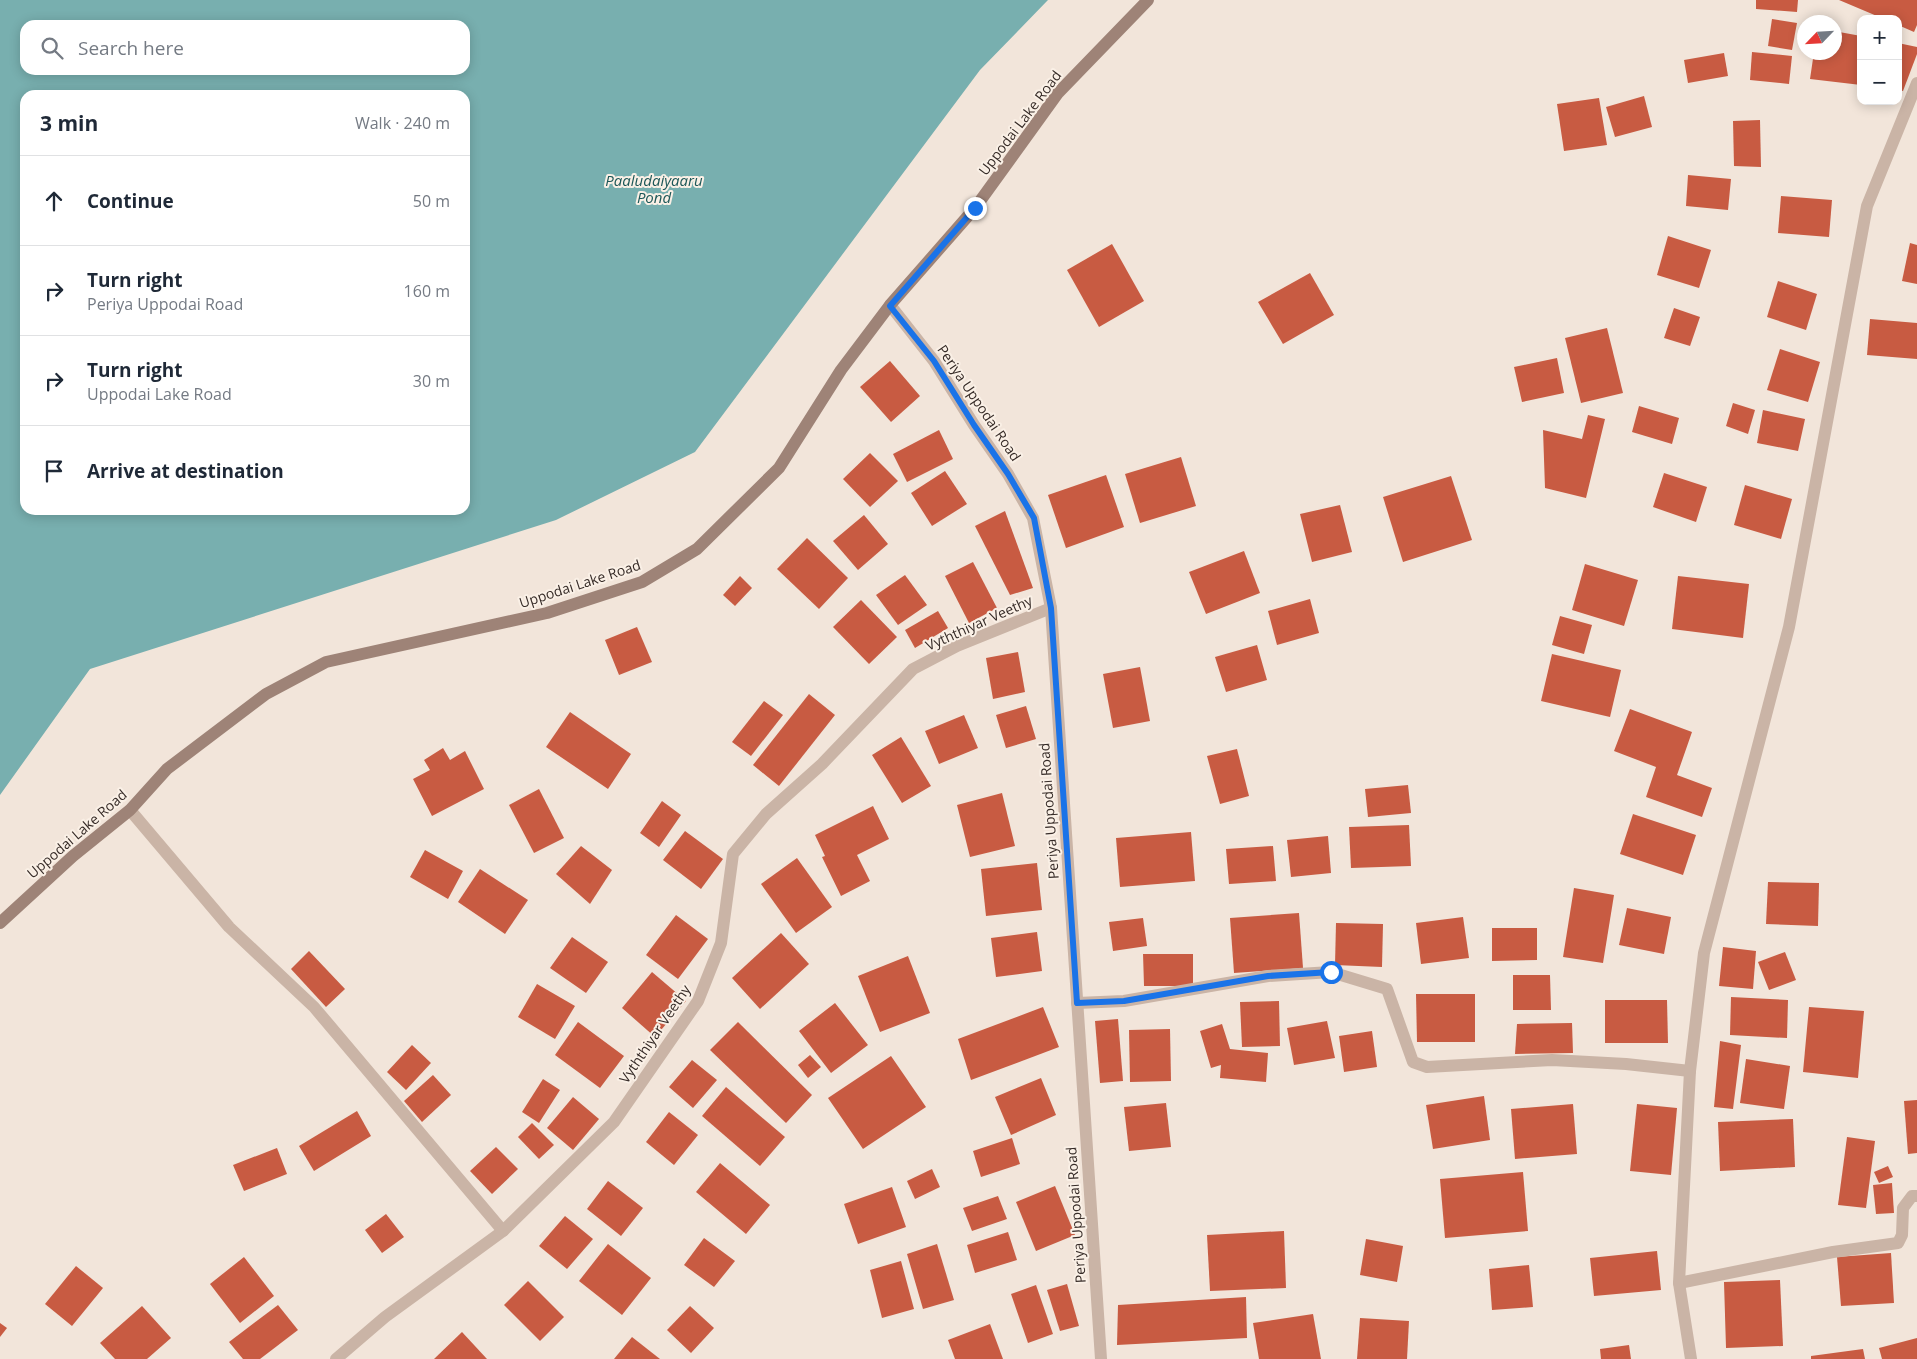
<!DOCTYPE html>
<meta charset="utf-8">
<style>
:root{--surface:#fff;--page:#f2f2f3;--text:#1f2937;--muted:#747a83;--line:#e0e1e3}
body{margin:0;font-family:"Open Sans",sans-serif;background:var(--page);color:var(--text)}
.controls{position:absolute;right:15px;top:15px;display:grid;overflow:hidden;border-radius:10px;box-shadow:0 2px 12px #0003}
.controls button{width:45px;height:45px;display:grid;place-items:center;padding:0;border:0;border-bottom:1px solid var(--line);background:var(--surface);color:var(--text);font:25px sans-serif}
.compass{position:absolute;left:1797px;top:15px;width:45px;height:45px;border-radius:50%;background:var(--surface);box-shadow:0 2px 12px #0003;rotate:245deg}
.stop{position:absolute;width:15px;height:15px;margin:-11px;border:4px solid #1a73e8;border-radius:50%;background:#fff}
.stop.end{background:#1a73e8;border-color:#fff;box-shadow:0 1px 5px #0008}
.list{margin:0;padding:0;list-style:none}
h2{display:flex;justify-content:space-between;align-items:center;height:65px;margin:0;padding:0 20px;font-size:21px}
h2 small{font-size:16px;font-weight:400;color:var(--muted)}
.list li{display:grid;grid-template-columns:32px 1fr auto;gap:15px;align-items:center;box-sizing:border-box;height:90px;padding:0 20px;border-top:1px solid var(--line)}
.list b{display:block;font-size:19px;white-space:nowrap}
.list p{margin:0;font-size:16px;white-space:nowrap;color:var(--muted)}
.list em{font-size:16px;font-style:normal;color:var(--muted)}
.icon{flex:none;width:28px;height:28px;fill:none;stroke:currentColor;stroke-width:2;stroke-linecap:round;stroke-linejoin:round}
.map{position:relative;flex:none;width:1917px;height:1359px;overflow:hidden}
.search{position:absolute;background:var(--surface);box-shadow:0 2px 12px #0003;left:20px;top:20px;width:450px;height:55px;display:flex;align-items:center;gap:12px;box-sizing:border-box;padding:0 18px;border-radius:15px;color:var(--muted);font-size:19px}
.panel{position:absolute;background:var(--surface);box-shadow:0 2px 12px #0003;left:20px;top:90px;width:450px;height:425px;border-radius:15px}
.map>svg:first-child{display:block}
</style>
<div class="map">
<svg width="1917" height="1359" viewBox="0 0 1917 1359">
<rect width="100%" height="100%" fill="#f2e5da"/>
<path fill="#78afaf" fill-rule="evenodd" d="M 0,0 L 1048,0 L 980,70 L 695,452 L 556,520 L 90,669 L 0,795 ZM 25,25 L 465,25 L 465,70 L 25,70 ZM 25,95 L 465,95 L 465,510 L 25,510 Z"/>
<g fill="#c85b42">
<path d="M 1756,0 L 1798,0 L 1797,12 L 1756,9 Z"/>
<path d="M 1839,0 L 1917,0 L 1917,25 L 1914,32 L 1898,25 L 1898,19 L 1884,19 Z"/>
<path d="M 1772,19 L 1797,23 L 1792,50 L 1768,46 Z"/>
<path d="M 1834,31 L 1861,36 L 1861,85 L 1810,79 L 1814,52 L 1834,52 Z"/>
<path d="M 1898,43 L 1917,47 L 1917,54 L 1903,91 L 1898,90 Z"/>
<path d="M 1752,52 L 1792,56 L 1789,84 L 1750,80 Z"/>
<path d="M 1724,53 L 1728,76 L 1688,83 L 1684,60 Z"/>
<path d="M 1644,96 L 1652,127 L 1615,137 L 1606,107 Z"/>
<path d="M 1599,98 L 1607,145 L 1564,151 L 1557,104 Z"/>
<path d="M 1760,120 L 1761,167 L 1734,166 L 1733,121 Z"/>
<path d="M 1688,175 L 1731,179 L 1728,210 L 1686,206 Z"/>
<path d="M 1781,196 L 1832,200 L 1829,237 L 1778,233 Z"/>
<path d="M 1668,236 L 1711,250 L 1699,288 L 1657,275 Z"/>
<path d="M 1910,243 L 1917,245 L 1917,284 L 1902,281 Z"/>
<path d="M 1112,244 L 1144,301 L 1099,327 L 1067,270 Z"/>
<path d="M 1310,273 L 1334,315 L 1283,344 L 1258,302 Z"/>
<path d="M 1778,281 L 1817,294 L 1806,330 L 1767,317 Z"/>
<path d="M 1674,308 L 1700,317 L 1690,346 L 1664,338 Z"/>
<path d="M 1870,319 L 1917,323 L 1917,359 L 1867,355 Z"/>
<path d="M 1607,328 L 1623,393 L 1581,403 L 1565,338 Z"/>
<path d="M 1780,349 L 1820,362 L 1808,402 L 1767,390 Z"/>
<path d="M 1557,358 L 1564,393 L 1522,402 L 1514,367 Z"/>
<path d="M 890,361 L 920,396 L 891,422 L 860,387 Z"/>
<path d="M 1733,403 L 1755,410 L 1748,434 L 1726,426 Z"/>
<path d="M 1639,406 L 1679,418 L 1672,444 L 1632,432 Z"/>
<path d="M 1763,410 L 1805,419 L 1798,451 L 1757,443 Z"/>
<path d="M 1588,415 L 1605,419 L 1586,498 L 1545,488 L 1543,430 L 1582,439 Z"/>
<path d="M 939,430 L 953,459 L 907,482 L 893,454 Z"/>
<path d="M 870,453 L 898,481 L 870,507 L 843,479 Z"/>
<path d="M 1181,457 L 1196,506 L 1140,523 L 1125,474 Z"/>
<path d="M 945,471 L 967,504 L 932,526 L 911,493 Z"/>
<path d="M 1664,473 L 1707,487 L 1696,522 L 1653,507 Z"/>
<path d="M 1106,475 L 1124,527 L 1066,548 L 1048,495 Z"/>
<path d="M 1451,476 L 1472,540 L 1403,562 L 1383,497 Z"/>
<path d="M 1745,485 L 1792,499 L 1781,539 L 1734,525 Z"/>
<path d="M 1340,505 L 1352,552 L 1312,562 L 1300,514 Z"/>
<path d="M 1005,511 L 1033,588 L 1010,595 L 975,526 Z"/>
<path d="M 864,515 L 888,544 L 858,570 L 833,541 Z"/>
<path d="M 807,538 L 848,578 L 819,609 L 777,569 Z"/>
<path d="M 1244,551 L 1260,593 L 1206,614 L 1189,572 Z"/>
<path d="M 973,562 L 997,608 L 969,623 L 945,576 Z"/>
<path d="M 1585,564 L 1638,580 L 1624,626 L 1572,610 Z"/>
<path d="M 905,575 L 927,605 L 898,625 L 876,595 Z"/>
<path d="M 740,576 L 752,588 L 735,606 L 723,595 Z"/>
<path d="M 1678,576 L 1749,584 L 1743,638 L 1672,629 Z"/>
<path d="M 1310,599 L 1319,633 L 1277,645 L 1268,611 Z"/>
<path d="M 861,600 L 897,637 L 869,664 L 833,627 Z"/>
<path d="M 938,611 L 948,628 L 915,648 L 905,630 Z"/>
<path d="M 1560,616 L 1592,625 L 1584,654 L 1552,645 Z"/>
<path d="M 637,627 L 652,662 L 619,675 L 605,640 Z"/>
<path d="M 1257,645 L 1267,680 L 1226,692 L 1215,657 Z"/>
<path d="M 1018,652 L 1025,692 L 993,699 L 986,658 Z"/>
<path d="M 1552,654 L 1621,670 L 1610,717 L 1541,701 Z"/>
<path d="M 1140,667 L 1150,721 L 1113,728 L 1103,674 Z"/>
<path d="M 809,694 L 835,715 L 779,786 L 753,765 Z"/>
<path d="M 764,701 L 783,715 L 751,756 L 732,742 Z"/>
<path d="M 1026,706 L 1036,739 L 1006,748 L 996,715 Z"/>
<path d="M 1630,709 L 1692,732 L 1677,775 L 1712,788 L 1702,817 L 1646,797 L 1656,767 L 1614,751 Z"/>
<path d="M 570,712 L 631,754 L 608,789 L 546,747 Z"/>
<path d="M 964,715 L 978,748 L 939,764 L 925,731 Z"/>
<path d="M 901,737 L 931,786 L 902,803 L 872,755 Z"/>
<path d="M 443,748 L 450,760 L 465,751 L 484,789 L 432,816 L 413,779 L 430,770 L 424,760 Z"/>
<path d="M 1237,749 L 1249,796 L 1220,804 L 1207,756 Z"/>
<path d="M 1408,785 L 1411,813 L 1368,817 L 1365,789 Z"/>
<path d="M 539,789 L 564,838 L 534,853 L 509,805 Z"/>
<path d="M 1002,793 L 1015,846 L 970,857 L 957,805 Z"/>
<path d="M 662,801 L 681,815 L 659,847 L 640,833 Z"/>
<path d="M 873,806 L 889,839 L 857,855 L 870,881 L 841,896 L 822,857 L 825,856 L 815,835 Z"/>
<path d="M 1633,814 L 1696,835 L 1683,875 L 1620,854 Z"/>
<path d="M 1409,825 L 1411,866 L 1351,868 L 1349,827 Z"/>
<path d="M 685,831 L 723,859 L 701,889 L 663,860 Z"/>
<path d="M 1191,832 L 1195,881 L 1120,887 L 1116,838 Z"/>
<path d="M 1328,836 L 1331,873 L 1291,877 L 1287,840 Z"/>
<path d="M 581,846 L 612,870 L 590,904 L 556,874 Z"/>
<path d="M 1273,846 L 1276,881 L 1229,884 L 1226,849 Z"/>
<path d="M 425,850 L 463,871 L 448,899 L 410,877 Z"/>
<path d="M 797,858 L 832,907 L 796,933 L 761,884 Z"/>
<path d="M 1037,863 L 1042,910 L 986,916 L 981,869 Z"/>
<path d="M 480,869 L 528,900 L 505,934 L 458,902 Z"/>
<path d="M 1768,882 L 1819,883 L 1818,926 L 1766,924 Z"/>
<path d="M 1574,888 L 1614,895 L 1603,963 L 1563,957 Z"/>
<path d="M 1627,908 L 1671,917 L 1664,954 L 1619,945 Z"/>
<path d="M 1299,913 L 1303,968 L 1234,973 L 1230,918 Z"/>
<path d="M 676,915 L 708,939 L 678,979 L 646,955 Z"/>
<path d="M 1463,917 L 1469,958 L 1421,964 L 1416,923 Z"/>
<path d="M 1143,918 L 1147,946 L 1113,951 L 1109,922 Z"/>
<path d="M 1336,923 L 1383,924 L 1382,967 L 1335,965 Z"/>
<path d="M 1492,928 L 1537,928 L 1537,960 L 1492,961 Z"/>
<path d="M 1037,932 L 1042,971 L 996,977 L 991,938 Z"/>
<path d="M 781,933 L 809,964 L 760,1009 L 732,978 Z"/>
<path d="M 572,937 L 608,962 L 586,993 L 550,968 Z"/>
<path d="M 1723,947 L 1756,951 L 1753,989 L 1719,986 Z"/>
<path d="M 309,951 L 345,989 L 326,1007 L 291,969 Z"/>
<path d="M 1785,952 L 1796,980 L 1769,990 L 1758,962 Z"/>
<path d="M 1143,954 L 1193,954 L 1193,986 L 1144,986 Z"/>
<path d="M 908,956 L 930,1013 L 880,1032 L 858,976 Z"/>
<path d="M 652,972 L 686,1001 L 655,1037 L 622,1008 Z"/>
<path d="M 1513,975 L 1550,975 L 1551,1010 L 1513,1010 Z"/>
<path d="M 537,984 L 575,1006 L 555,1039 L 518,1017 Z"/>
<path d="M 1416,994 L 1475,994 L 1475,1042 L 1417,1042 Z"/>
<path d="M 1731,997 L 1788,1000 L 1787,1038 L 1730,1035 Z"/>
<path d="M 1605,1000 L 1667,1000 L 1668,1043 L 1605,1043 Z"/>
<path d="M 1279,1001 L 1280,1046 L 1242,1047 L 1240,1002 Z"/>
<path d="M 835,1003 L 868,1045 L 831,1073 L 799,1031 Z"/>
<path d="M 1043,1007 L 1059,1047 L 971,1080 L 958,1039 Z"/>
<path d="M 1809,1007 L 1864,1011 L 1858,1078 L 1803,1072 Z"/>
<path d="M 1118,1019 L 1123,1081 L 1100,1083 L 1095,1021 Z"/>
<path d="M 1327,1021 L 1335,1058 L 1294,1065 L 1287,1028 Z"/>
<path d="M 578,1022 L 624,1056 L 600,1088 L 555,1055 Z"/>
<path d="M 738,1022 L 812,1095 L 786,1123 L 710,1050 Z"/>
<path d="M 1572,1023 L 1573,1053 L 1515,1054 L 1517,1024 Z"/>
<path d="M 1222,1024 L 1230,1049 L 1268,1053 L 1266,1082 L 1220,1078 L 1221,1065 L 1211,1068 L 1200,1031 Z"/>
<path d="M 1170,1029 L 1171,1081 L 1130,1082 L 1129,1030 Z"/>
<path d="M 1372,1031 L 1377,1067 L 1344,1072 L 1339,1036 Z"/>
<path d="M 1720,1041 L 1741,1045 L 1733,1109 L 1714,1107 Z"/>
<path d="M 412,1045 L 431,1063 L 406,1090 L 387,1072 Z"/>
<path d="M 810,1055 L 821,1067 L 808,1078 L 798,1065 Z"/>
<path d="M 891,1056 L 926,1107 L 863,1149 L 828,1098 Z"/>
<path d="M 1746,1059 L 1790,1066 L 1784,1109 L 1740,1103 Z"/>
<path d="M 692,1060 L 717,1080 L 693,1108 L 669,1087 Z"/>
<path d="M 433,1075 L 451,1095 L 422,1122 L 404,1101 Z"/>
<path d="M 1041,1078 L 1056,1115 L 1011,1135 L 995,1097 Z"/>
<path d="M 543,1079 L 560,1090 L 539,1123 L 522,1112 Z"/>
<path d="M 726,1087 L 785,1137 L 760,1166 L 702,1116 Z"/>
<path d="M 1484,1096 L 1490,1140 L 1433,1149 L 1426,1105 Z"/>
<path d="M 573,1097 L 599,1119 L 573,1150 L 547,1128 Z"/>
<path d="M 1917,1100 L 1917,1153 L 1908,1154 L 1904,1101 Z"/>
<path d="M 1166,1103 L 1171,1147 L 1129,1151 L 1124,1107 Z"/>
<path d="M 1573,1104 L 1577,1154 L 1515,1159 L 1511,1109 Z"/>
<path d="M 1637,1104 L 1677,1108 L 1671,1175 L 1630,1171 Z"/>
<path d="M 357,1111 L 371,1136 L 314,1171 L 299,1146 Z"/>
<path d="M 669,1112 L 698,1135 L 674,1165 L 646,1142 Z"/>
<path d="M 1793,1119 L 1795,1167 L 1720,1171 L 1718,1122 Z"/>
<path d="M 532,1123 L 554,1145 L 539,1159 L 518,1137 Z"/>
<path d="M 1847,1137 L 1875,1141 L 1866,1208 L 1838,1205 Z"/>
<path d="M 1012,1138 L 1020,1164 L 981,1177 L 973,1151 Z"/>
<path d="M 496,1147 L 518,1169 L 492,1194 L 470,1171 Z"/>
<path d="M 277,1148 L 287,1174 L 244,1191 L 233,1165 Z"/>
<path d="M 720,1163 L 770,1205 L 746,1234 L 696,1192 Z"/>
<path d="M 1888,1166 L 1893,1177 L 1879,1183 L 1874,1172 Z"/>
<path d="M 932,1169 L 940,1187 L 915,1199 L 907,1181 Z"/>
<path d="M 1523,1172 L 1528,1231 L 1445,1238 L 1440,1179 Z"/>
<path d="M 608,1181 L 643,1208 L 621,1236 L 587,1209 Z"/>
<path d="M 1892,1183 L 1894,1213 L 1876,1214 L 1873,1185 Z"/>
<path d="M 1055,1186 L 1075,1235 L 1036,1251 L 1016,1202 Z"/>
<path d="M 892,1187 L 906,1227 L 858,1244 L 844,1204 Z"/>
<path d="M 998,1196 L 1007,1219 L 972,1231 L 963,1208 Z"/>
<path d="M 386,1214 L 404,1237 L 382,1253 L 365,1230 Z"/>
<path d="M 565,1216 L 593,1239 L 567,1269 L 539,1246 Z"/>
<path d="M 1284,1231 L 1286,1288 L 1210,1291 L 1207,1235 Z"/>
<path d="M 1008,1232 L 1017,1260 L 975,1273 L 967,1245 Z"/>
<path d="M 704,1238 L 735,1261 L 714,1287 L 684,1265 Z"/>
<path d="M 1366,1239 L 1403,1246 L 1397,1282 L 1360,1275 Z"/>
<path d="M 608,1244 L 651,1278 L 622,1315 L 579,1281 Z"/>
<path d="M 937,1244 L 954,1300 L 923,1309 L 907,1254 Z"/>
<path d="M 1657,1251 L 1661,1290 L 1594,1296 L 1590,1258 Z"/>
<path d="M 1891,1253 L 1894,1303 L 1841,1306 L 1837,1257 Z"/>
<path d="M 244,1257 L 274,1296 L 240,1323 L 210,1284 Z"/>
<path d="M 901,1261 L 914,1309 L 882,1318 L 870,1270 Z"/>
<path d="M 1529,1265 L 1533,1307 L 1492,1310 L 1489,1269 Z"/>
<path d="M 76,1266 L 103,1288 L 72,1326 L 45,1304 Z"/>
<path d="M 1780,1280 L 1783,1346 L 1726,1348 L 1724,1282 Z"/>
<path d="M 528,1281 L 564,1317 L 540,1341 L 504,1305 Z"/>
<path d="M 1067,1284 L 1079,1326 L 1060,1331 L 1047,1290 Z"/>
<path d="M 1036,1285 L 1053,1334 L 1028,1343 L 1011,1294 Z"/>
<path d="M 1246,1297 L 1247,1338 L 1117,1345 L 1118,1305 Z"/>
<path d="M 278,1305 L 298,1330 L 260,1359 L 243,1359 L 229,1342 Z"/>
<path d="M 142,1306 L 171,1338 L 147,1359 L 115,1359 L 100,1343 Z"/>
<path d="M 690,1306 L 714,1328 L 691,1353 L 667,1330 Z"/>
<path d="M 1313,1314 L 1321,1359 L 1259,1359 L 1253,1323 Z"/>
<path d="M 1360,1318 L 1409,1321 L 1407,1359 L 1357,1359 Z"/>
<path d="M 0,1323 L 7,1328 L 0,1337 Z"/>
<path d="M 990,1324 L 1003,1359 L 955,1359 L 948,1340 Z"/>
<path d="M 462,1332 L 487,1359 L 434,1359 Z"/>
<path d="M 632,1337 L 660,1359 L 614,1359 Z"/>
<path d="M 1917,1338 L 1917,1359 L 1882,1359 L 1879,1348 Z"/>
<path d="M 1629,1345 L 1631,1359 L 1601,1359 L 1600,1349 Z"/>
<path d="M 1863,1349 L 1865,1359 L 1811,1359 L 1811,1356 Z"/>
</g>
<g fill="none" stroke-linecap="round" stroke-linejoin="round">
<path stroke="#cab4a6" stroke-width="12" d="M 1679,1283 L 1833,1252 L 1898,1243 L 1902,1235 L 1903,1208 L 1912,1196 L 1917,1196"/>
<g stroke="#cab4a6" stroke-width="12">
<path d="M 890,305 L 934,361 L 974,425 L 1008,474 L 1033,518 L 1051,608 L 1101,1359"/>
<path d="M 130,810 L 229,927 L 314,1007 L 503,1231"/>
<path d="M 1077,1003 L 1124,1001 L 1268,976 L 1331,972 L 1387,989 L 1413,1062 L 1427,1067 L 1552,1060 L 1626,1064 L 1690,1071"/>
<path d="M 336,1359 L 385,1317 L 503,1231 L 614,1122 L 698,1001 L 721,943 L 733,854 L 766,814 L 822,764 L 913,669 L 957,646 L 1051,608"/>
<path d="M 1691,1359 L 1679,1283 L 1690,1071 L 1704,953 L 1789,627 L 1867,206 L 1917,83"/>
</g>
<path stroke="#9e8377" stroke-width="12" d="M 0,923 L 73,856 L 130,810 L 167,769 L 266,694 L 326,662 L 547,613 L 642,582 L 697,549 L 779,468 L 841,370 L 890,305 L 975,208 L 1058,93 L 1148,0"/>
</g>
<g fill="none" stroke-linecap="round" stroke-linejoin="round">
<path stroke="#1a73e8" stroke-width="6" d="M 975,208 L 890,306 L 934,361 L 974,425 L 1008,474 L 1034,518 L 1051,608 L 1077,1003 L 1124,1001 L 1268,976 L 1331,972"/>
</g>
<g text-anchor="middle" stroke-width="4" stroke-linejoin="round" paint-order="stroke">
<g font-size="14" fill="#362b27" stroke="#faf0e6">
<text transform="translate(1020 123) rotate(-53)" y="5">Uppodai Lake Road</text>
<text transform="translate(979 403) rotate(56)" y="5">Periya Uppodai Road</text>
<text transform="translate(580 584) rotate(-18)" y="5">Uppodai Lake Road</text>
<text transform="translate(979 623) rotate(-24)" y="5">Vyththiyar Veethy</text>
<text transform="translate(1049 811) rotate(-94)" y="5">Periya Uppodai Road</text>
<text transform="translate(77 834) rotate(-41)" y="5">Uppodai Lake Road</text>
<text transform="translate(655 1034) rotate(-56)" y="5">Vyththiyar Veethy</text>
<text transform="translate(1076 1215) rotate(-94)" y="5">Periya Uppodai Road</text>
</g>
<g font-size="15" font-style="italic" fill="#1c5758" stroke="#faf0e6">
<text x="654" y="186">Paaludaiyaaru<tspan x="654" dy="17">Pond</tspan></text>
</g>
</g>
</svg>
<div class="controls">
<button>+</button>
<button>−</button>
</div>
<svg class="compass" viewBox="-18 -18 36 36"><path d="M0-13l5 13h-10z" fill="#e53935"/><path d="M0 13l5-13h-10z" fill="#747a83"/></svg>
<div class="stop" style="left:1331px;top:972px"></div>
<div class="stop end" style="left:975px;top:208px"></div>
<div class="search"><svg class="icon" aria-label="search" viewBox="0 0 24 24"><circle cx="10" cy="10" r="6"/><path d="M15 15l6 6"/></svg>Search here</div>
<section class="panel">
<h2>3 min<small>Walk · 240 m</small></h2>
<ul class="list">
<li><svg class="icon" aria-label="ahead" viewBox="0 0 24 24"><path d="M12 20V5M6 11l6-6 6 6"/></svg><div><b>Continue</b></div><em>50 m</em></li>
<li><svg class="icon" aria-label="right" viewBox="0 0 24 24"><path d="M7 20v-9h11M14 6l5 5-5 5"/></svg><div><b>Turn right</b><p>Periya Uppodai Road</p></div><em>160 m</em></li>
<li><svg class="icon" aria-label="right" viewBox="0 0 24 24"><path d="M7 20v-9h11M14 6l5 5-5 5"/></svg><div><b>Turn right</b><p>Uppodai Lake Road</p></div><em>30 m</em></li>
<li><svg class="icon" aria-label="arrive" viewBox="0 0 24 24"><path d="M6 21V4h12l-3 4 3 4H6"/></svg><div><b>Arrive at destination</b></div></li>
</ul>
</section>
</div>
